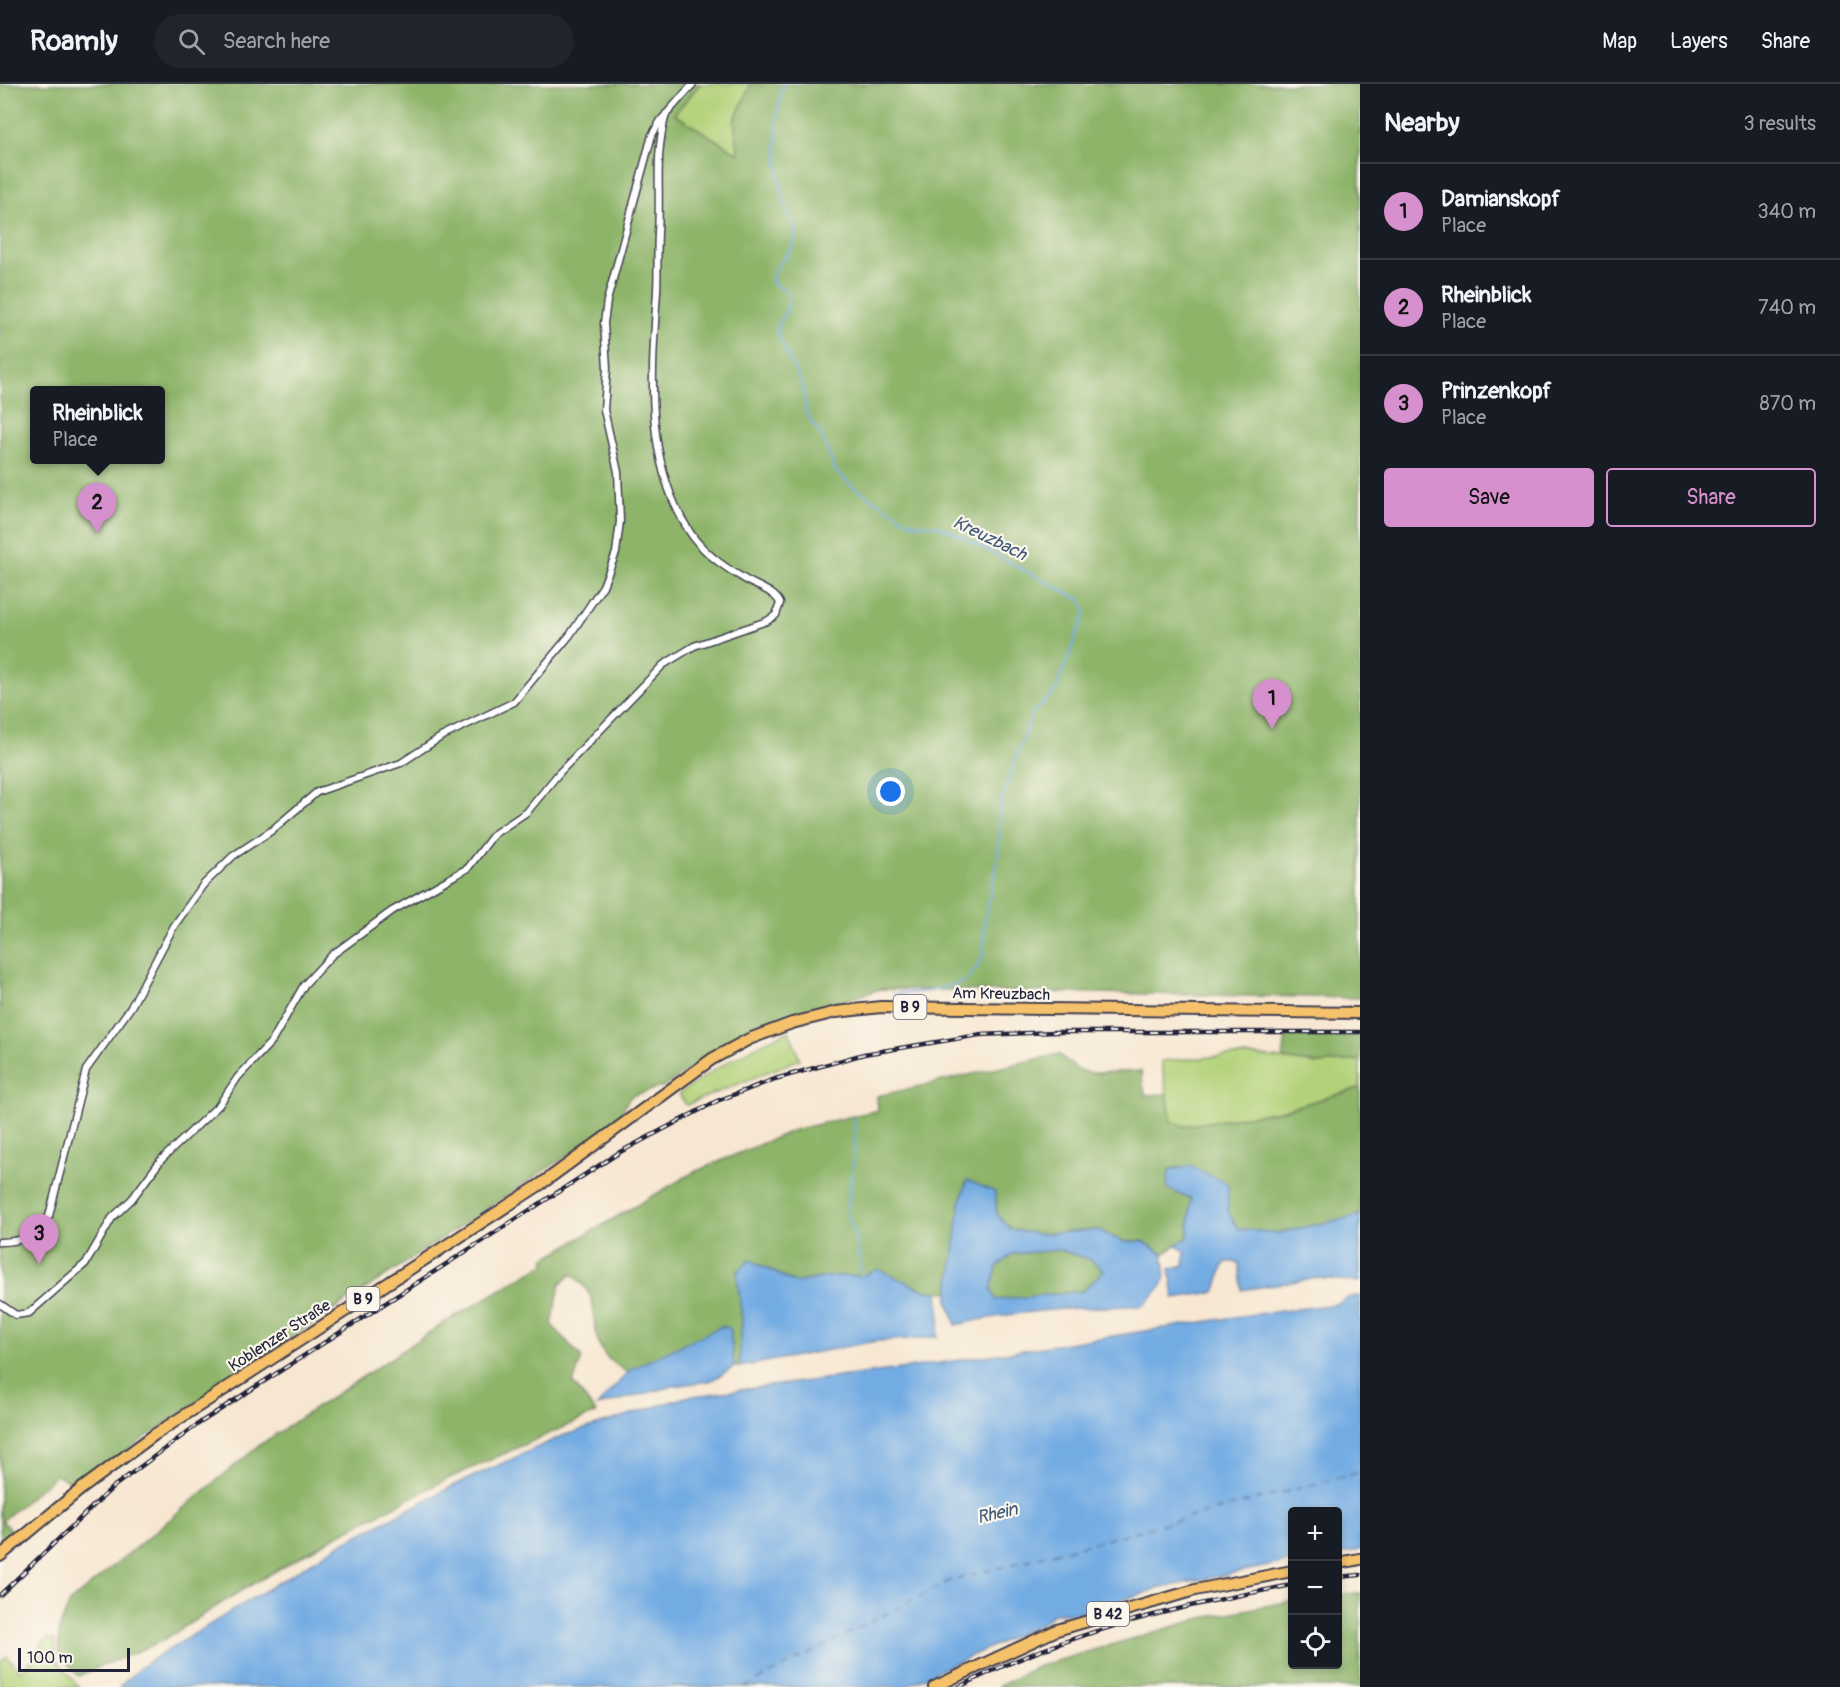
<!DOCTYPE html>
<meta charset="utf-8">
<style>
:root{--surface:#171b24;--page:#20242c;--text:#f1f3f6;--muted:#9ea1a6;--line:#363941;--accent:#d690ce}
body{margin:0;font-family:Pangolin,sans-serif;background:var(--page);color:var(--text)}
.controls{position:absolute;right:18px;bottom:18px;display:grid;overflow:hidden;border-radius:6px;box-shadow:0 3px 9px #0003}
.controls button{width:54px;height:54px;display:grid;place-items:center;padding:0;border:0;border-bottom:2px solid var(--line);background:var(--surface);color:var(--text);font:30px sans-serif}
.scale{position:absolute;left:18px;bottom:15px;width:112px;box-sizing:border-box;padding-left:6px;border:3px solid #22223b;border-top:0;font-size:16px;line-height:21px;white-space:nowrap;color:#22223b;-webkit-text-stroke:4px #fbf7ec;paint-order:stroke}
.you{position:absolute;left:891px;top:708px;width:21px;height:21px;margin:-15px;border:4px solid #fff;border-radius:50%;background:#1a73e8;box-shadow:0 0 0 9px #1a73e833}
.badge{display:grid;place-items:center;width:39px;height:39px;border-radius:50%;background:var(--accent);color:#111;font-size:20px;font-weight:700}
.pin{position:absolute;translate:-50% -50px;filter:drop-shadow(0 2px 3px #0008)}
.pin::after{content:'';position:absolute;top:32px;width:21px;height:18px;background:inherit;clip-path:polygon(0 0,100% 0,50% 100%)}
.popup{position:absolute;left:30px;top:302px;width:135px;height:78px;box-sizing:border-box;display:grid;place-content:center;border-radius:6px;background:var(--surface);filter:drop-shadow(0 2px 4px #0005);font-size:20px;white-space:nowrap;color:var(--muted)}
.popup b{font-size:22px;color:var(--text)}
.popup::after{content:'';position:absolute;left:50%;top:100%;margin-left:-12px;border:12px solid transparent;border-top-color:var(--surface)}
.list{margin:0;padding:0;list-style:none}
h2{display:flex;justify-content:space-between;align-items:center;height:78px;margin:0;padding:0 24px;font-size:26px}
h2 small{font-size:20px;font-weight:400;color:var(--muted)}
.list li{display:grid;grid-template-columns:39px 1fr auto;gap:18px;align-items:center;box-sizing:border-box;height:96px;padding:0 24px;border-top:2px solid var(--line)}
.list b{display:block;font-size:22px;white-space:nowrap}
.list p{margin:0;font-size:20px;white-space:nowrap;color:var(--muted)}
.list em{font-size:20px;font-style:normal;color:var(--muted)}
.actions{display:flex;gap:12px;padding:18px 24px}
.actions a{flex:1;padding:14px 0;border:2px solid var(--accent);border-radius:6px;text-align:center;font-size:21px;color:var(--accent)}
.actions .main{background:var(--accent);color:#111}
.icon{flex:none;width:33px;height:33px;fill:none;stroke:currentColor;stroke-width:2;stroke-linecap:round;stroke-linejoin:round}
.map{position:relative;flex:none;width:1360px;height:1603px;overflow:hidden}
header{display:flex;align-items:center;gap:36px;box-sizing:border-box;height:84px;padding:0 30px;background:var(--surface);border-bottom:2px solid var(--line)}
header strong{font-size:28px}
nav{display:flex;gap:33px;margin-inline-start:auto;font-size:21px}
.search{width:420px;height:54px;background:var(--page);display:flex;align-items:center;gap:15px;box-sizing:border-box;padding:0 21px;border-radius:33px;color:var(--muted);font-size:22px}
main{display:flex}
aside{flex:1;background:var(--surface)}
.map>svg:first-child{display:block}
</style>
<header>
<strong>Roamly</strong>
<div class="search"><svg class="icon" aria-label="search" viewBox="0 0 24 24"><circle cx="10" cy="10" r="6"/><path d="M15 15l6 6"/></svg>Search here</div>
<nav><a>Map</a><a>Layers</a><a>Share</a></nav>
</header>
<main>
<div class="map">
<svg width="1360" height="1603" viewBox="0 0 1360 1603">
<rect width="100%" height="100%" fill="#fbf7ec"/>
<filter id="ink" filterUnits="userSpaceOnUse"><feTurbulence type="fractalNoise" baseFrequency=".0167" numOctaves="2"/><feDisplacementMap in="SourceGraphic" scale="12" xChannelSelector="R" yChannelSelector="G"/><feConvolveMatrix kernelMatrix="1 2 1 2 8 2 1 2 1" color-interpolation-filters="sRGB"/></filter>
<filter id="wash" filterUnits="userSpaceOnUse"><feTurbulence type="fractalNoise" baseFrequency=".008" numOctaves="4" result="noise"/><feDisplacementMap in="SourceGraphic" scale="24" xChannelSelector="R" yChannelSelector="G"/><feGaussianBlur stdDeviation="1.35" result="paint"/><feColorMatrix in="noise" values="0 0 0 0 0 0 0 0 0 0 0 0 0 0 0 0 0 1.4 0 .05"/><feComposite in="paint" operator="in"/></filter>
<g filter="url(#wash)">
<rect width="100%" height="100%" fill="#f7e7d2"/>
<g fill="#b2d279" stroke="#6a7a5a" stroke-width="1.5">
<path d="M 700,0 L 751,0 L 734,37 L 739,71 L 674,30 Z"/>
<path d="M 789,947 L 800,975 L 686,1021 L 679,1010 C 714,984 749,964 789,947 Z"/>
<path d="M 1226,972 L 1258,972 L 1318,980 L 1360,976 L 1360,1004 L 1280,1027 L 1183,1042 L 1172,1038 L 1161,977 Z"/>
<path d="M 48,1554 L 55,1556 L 56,1575 L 79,1603 L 0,1603 L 0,1578 L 7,1572 L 20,1587 L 44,1566 L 40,1561 Z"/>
</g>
<g fill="#8db469" stroke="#586b52" stroke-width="1.5" fill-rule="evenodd">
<path d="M 0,0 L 700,0 L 674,30 L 739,70 L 734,37 L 751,0 L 1360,0 L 1360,914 L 880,905 L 791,934 L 700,978 L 665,1002 L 631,1012 L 625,1021 L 621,1036 L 279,1262 L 77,1400 L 56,1391 L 2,1437 L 15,1450 L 0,1463 ZM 34,306 L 160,306 L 160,376 L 34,376 Z"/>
<path d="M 1286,952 L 1360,952 L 1360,976 L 1318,980 L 1283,975 Z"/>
<path d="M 1059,970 L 1078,986 L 1093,989 L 1141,987 L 1145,1011 L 1167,1010 L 1172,1038 L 1183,1042 L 1280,1027 L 1360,1004 L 1360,1131 L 1279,1149 L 1238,1145 L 1191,1082 L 1170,1085 L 1191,1114 L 1188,1154 L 1163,1170 L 1143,1157 L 1124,1158 L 1098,1146 L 1041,1150 L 1011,1146 L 997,1131 L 995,1108 L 960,1119 L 949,1208 L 926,1207 L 878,1186 L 862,1192 L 831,1192 L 795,1199 L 750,1176 L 737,1188 L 742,1236 L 739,1283 L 734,1283 L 730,1244 L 722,1242 L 628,1289 C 620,1283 606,1276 602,1267 C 585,1233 607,1220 572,1190 L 560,1200 L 552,1241 L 582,1274 L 573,1299 L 596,1329 L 447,1395 L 338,1451 L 239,1508 L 162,1557 L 78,1592 L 60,1570 L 59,1562 L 59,1545 L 70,1518 L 261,1360 L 444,1239 L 546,1179 L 544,1175 L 694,1088 L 794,1046 L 878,1026 L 877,1012 Z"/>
<path d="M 1060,1166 L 1089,1175 L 1104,1186 L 1083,1207 L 996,1216 L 991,1206 L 997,1183 L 1012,1170 Z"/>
<path d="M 1360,1509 L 1360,1603 L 997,1603 L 1036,1583 L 1202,1534 L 1292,1517 L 1292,1580 L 1338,1580 L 1338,1510 Z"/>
</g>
<g fill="#73ace3" stroke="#4a678f" stroke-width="1.5" fill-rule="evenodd">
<path d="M 1191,1082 L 1228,1100 L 1228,1128 L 1238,1145 L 1279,1149 L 1360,1131 L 1360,1198 L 1316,1194 L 1242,1206 L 1239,1178 L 1226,1178 C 1219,1188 1220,1198 1215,1208 L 1174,1214 L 1170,1185 L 1184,1181 L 1185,1167 L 1175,1161 L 1188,1154 L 1191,1114 L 1167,1105 L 1169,1086 Z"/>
<path d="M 967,1096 L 995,1108 L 997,1131 L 1011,1146 L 1041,1150 L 1098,1146 L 1124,1158 L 1143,1157 L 1163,1170 C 1169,1199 1163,1203 1142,1222 C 1078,1223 1018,1226 956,1241 L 948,1217 L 960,1119 ZM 1060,1166 L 1089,1175 L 1104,1186 L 1083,1207 L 996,1216 L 991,1206 L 997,1183 L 1012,1170 Z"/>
<path d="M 750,1176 L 795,1199 L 831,1192 L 862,1192 L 878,1185 L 926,1207 L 938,1208 L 940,1235 L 937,1253 L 876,1257 L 739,1283 L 742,1236 L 737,1188 Z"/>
<path d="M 1360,1212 L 1360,1466 L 1338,1470 L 1338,1428 L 1292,1428 L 1292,1477 L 1161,1504 L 1079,1529 L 1056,1529 L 1038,1541 L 904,1603 L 119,1603 L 142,1582 L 341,1460 L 457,1400 L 562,1352 L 686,1313 L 908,1284 L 1248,1231 L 1337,1220 L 1350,1213 Z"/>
<path d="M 722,1242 L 730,1244 L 734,1283 L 710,1297 L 673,1302 L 597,1322 L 631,1285 Z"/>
</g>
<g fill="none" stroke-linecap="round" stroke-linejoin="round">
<g stroke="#73ace3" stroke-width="2">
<path d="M 784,0 C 773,31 776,89 785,120 C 788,132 797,141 795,155 C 793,171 769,184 772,199 L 786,206 L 789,221 L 776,247 L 803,303 L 806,329 L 822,353 L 835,386 L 852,402 L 906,436 L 916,440 L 936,441 L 957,450 L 1082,517 L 1086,527 L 1055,608 L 1032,629 L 1000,720 L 998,775 L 985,835 L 983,871 L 978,882 L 966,897 L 931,907 L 893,910"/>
<path d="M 854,1034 L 855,1066 L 847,1129 L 857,1158 L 862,1192"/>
</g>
<path stroke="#42597e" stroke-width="1.5" stroke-dasharray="8 6" stroke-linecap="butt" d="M 745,1603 L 949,1497 L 1360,1388"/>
</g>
</g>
<g filter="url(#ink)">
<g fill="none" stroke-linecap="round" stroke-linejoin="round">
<defs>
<g id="minor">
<path d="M 0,1158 C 22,1158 37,1152 49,1132 L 86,986 L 131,923 L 174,842 L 203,801 L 233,772 L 271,747 L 317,708 L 401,679 L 441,653 L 514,618 L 570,551 L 603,502 L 616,469 L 620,437 L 618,388 L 604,326 L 607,284 L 604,239 L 607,217 L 652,51 L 661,36 L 693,0"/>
<path d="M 0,1220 L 16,1231 L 29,1229 L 86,1179 L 112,1134 L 132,1115 L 161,1076 L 219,1021 L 238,993 L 272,957 L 304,901 L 332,871 L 392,827 L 468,784 L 494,750 L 527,728 L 559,689 L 663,581 L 694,562 L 767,537 L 776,531 L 780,519 C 774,506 754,502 743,494 C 724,483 704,469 691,450 C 643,378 652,288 657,207 C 658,187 657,168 658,148 C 661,105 654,73 666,30"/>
</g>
<g id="primary">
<path d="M 0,1472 L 81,1405 L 154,1351 L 541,1100 L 712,975 L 749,955 L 792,939 L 836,928 L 881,923 L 1360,929"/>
<path d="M 1338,1479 L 1360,1475"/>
<path d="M 934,1603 L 1057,1546 L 1195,1506 L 1292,1487"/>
</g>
</defs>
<use href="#minor" stroke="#424052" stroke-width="9"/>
<use href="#primary" stroke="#424052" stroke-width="14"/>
<use href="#minor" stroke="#fff" stroke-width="6"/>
<use href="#primary" stroke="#f5c16b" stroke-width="10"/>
<defs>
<g id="rail">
<path d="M 1338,1493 L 1360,1491"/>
<path d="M 0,1511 L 113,1403 L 201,1338 L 620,1068 L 717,1017 L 775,995 L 864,970 L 979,951 L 1055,948 L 1360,948"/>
<path d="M 959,1603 C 1066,1548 1175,1523 1292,1501"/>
</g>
</defs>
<use href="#rail" stroke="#22223b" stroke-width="4.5"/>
<use href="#rail" stroke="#fbf7ec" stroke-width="2" stroke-dasharray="7" stroke-linecap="butt"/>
</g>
</g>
<g text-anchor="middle" stroke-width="4.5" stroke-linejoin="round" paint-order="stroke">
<g fill="#fbf7ec" stroke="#636270" stroke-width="1.5">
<rect x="893.5" y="911" width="33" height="24" rx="4.5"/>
<rect x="346.5" y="1203" width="33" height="24" rx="4.5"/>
<rect x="1087" y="1518" width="42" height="24" rx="4.5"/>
</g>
<g font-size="15" font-weight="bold" fill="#22223b">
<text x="910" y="928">B 9</text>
<text x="363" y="1220">B 9</text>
<text x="1108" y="1535">B 42</text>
</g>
<g font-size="16" fill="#22223b" stroke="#fbf7ec">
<text transform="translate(1001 909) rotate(1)" y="6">Am Kreuzbach</text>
<text transform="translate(279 1251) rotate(-33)" y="6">Koblenzer Straße</text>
</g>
<g font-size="18" font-style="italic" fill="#42597e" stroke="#fbf7ec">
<text transform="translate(990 454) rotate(26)" y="6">Kreuzbach</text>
<text transform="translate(997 1429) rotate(-13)" y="6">Rhein</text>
</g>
</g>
</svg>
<div class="controls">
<button>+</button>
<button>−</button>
<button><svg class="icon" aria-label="locate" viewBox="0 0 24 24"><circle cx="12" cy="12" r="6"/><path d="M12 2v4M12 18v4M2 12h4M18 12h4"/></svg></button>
</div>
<div class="scale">100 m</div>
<div class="you"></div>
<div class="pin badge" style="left:1272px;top:645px">1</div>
<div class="pin badge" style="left:97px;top:449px">2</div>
<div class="popup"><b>Rheinblick</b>Place</div>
<div class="pin badge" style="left:39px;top:1180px">3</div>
</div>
<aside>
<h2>Nearby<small>3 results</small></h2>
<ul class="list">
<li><span class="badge">1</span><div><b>Damianskopf</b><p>Place</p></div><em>340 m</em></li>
<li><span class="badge">2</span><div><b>Rheinblick</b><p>Place</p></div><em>740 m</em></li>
<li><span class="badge">3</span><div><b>Prinzenkopf</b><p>Place</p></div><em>870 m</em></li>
</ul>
<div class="actions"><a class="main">Save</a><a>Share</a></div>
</aside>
</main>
